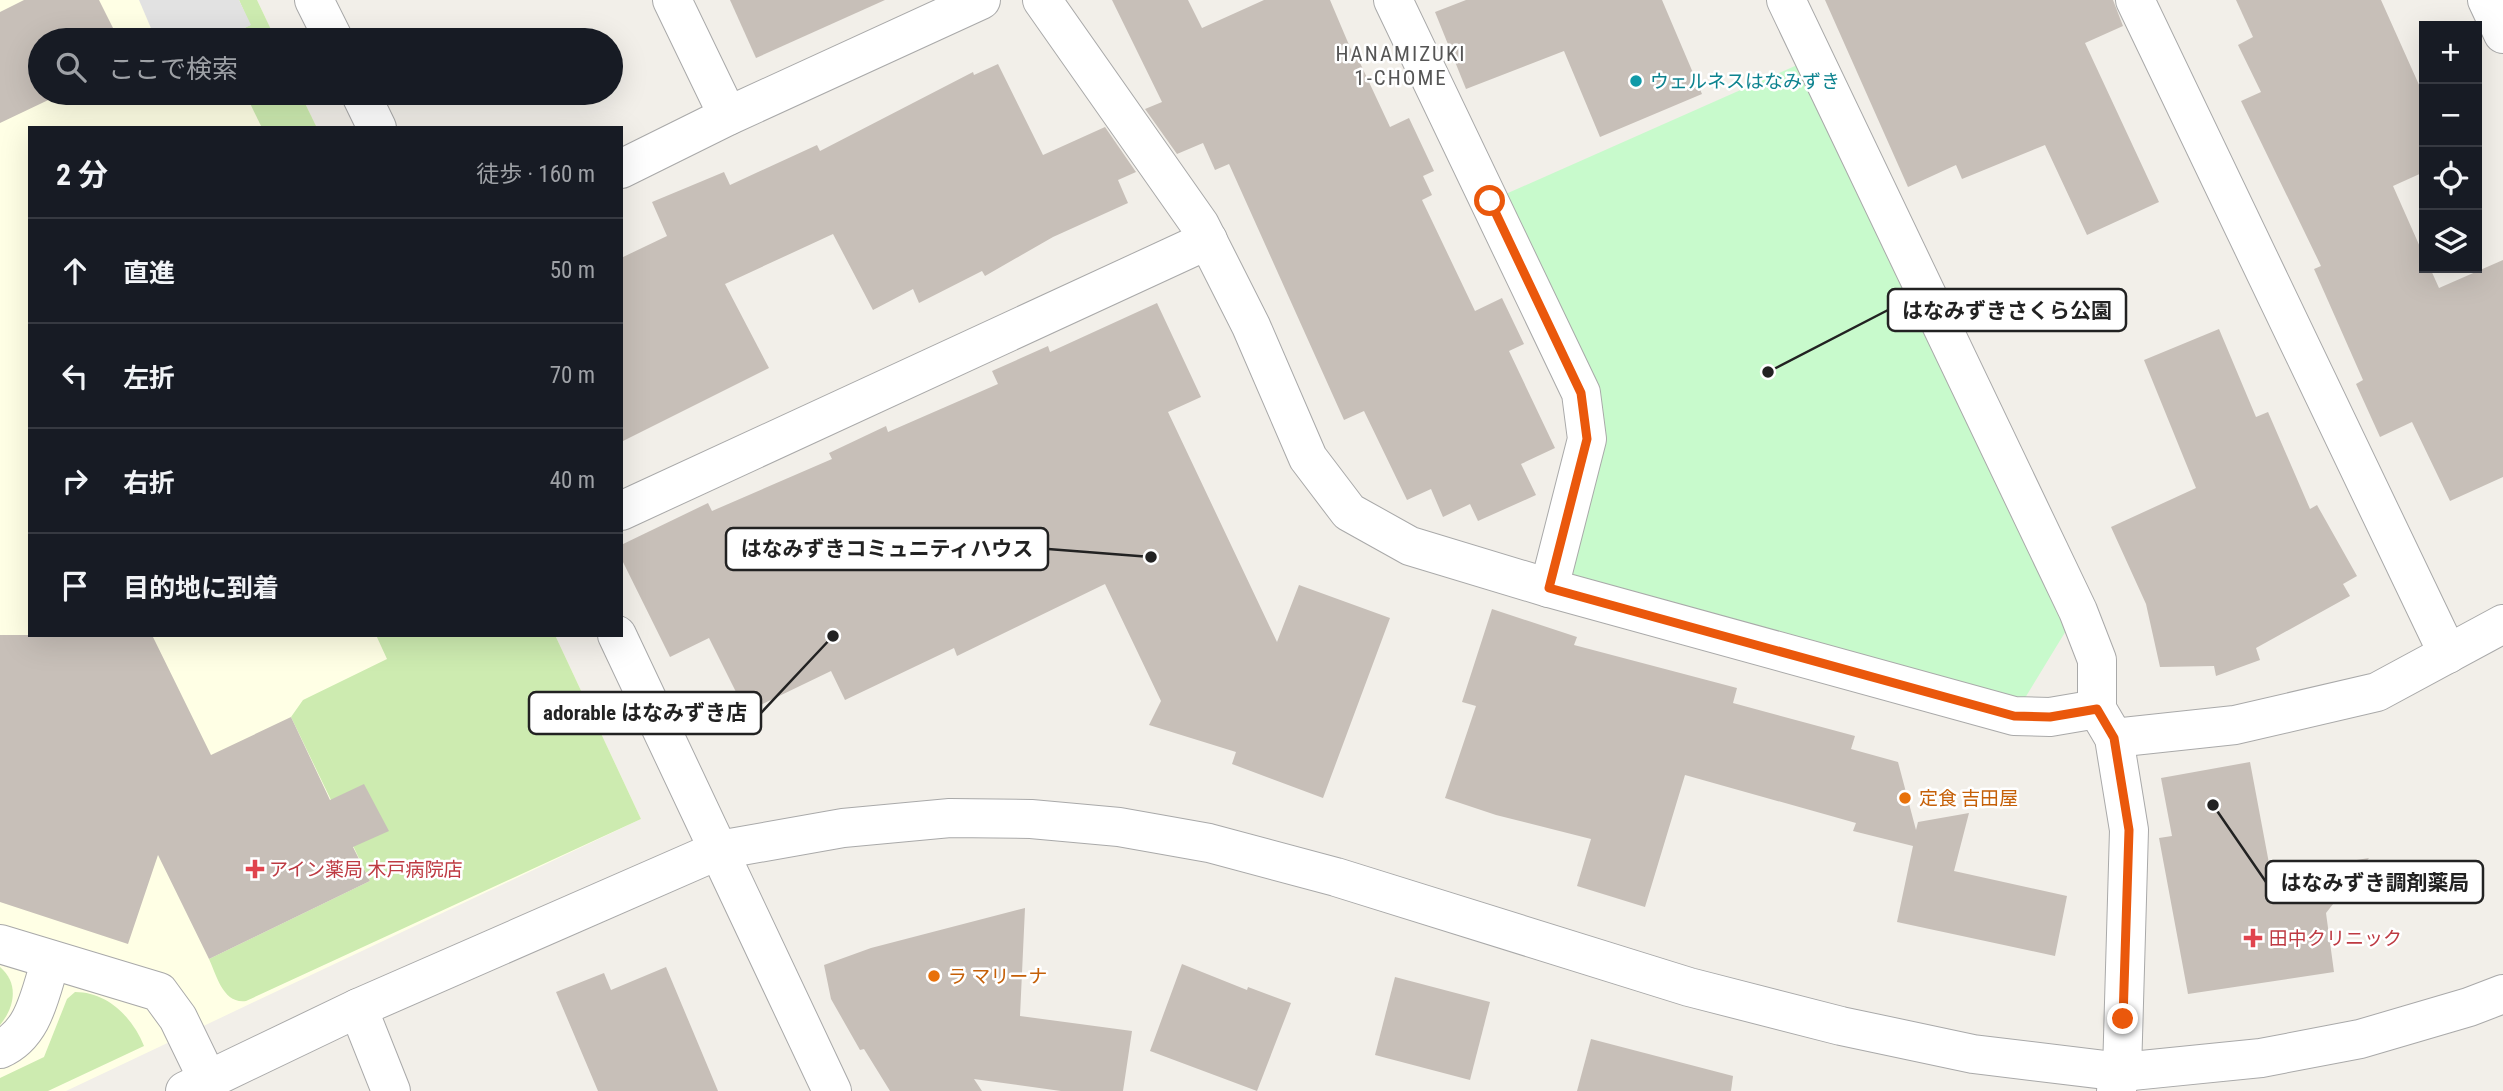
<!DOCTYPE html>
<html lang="ja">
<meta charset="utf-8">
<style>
:root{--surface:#171b24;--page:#242831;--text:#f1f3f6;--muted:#9ea1a6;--line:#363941}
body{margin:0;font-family:"Roboto Condensed","Noto Sans JP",sans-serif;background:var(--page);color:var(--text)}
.controls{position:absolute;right:21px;top:21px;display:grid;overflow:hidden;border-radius:0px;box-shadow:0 7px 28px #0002}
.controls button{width:63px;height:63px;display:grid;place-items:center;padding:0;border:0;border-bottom:2px solid var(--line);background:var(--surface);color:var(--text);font:35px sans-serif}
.stop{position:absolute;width:21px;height:21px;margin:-16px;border:5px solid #ea580c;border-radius:50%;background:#fff}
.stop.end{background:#ea580c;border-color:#fff;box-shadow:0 2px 7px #0008}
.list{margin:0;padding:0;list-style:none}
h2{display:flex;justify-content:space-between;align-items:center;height:91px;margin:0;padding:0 28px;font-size:30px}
h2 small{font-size:23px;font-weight:400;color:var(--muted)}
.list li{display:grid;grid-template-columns:46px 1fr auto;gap:21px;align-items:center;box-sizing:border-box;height:105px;padding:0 28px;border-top:2px solid var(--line)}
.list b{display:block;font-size:26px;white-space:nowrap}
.list em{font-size:23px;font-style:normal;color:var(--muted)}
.icon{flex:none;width:38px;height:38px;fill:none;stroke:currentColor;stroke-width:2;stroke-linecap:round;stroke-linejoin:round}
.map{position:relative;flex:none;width:2503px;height:1091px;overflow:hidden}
.search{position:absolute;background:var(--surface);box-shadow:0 7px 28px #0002;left:28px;top:28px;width:595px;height:77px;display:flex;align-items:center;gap:18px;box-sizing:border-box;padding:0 24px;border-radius:38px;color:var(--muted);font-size:26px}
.panel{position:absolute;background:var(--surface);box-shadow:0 7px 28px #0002;left:28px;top:126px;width:595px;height:511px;border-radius:0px}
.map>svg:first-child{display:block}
</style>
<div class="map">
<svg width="2503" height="1091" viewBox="0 0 2503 1091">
<rect width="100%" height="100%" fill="#f2efe9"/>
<path fill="#ffffe5" d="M 0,0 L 257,0 L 276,40 L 40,40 L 40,93 L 300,93 L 317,128 L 30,128 L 30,635 L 555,635 L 641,819 L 66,1091 L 0,1091 Z"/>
<g fill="#cdebb0">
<path d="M 239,0 L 257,0 L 276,40 L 221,40 L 250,25 Z"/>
<path d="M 245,93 L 300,93 L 317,128 L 262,128 Z"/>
<path d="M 376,635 L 555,635 L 641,819 L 246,1001 C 223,1004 217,976 209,959 L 370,881 L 291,717 L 303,700 L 387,659 Z"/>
<path d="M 0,967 C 19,983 15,1007 0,1025 Z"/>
<path d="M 75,992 C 108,992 133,1018 144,1046 L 48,1091 L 0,1091 L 0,1078 L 44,1057 L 67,999 Z"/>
</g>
<path fill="#c8facc" d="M 1813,58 L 2078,611 L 2014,716 L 1549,588 L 1587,439 L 1490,201 Z"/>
<path fill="#e2e2e2" d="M 139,0 L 239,0 L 251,25 L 219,40 L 156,40 Z"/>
<g fill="#c7bfb8">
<path d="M 24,0 L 99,0 L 119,40 L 40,40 L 40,93 L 63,93 L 0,123 L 0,12 Z"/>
<path d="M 730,0 L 885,0 L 756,58 Z"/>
<path d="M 1112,0 L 1188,0 L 1202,28 L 1264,0 L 1330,0 L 1352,52 L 1354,50 L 1390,127 L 1409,118 L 1434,171 L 1423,176 L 1432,195 L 1422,200 L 1475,311 L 1502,298 L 1524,344 L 1509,351 L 1555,448 L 1521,464 L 1536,495 L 1478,521 L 1470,504 L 1443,517 L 1431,489 L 1407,500 L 1364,411 L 1344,420 L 1229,164 L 1215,170 L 1203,143 L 1177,154 L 1145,109 L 1162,102 Z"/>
<path d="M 1466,0 L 1662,0 L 1702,94 L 1600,137 L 1564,51 L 1466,89 L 1435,12 Z"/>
<path d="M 1825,0 L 2113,0 L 2123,26 L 2085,43 L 2159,202 L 2087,235 L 2045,145 L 1962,179 L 1956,165 L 1908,187 Z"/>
<path d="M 2236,0 L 2381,0 L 2424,96 L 2424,172 L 2393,186 L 2424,256 L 2424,268 L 2430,268 L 2439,288 L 2503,260 L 2503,477 L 2450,501 L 2412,422 L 2380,437 L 2356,384 L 2363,380 L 2314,269 L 2321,266 L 2241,101 L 2261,92 L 2238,45 L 2253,37 Z"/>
<path d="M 998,64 L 1043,155 L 1105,127 L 1136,172 L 1118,180 L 1128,203 L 1053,237 L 985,276 L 982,271 L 919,303 L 913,289 L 873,310 L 833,234 L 725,284 L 769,368 L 621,442 L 621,258 L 667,236 L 652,202 L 724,172 L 730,185 L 817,145 L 820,151 L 973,72 L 974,75 Z"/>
<path d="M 1157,303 L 1201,397 L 1168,412 L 1277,642 L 1299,585 L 1390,618 L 1323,798 L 1232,764 L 1236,752 L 1149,725 L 1161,701 L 1105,584 L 957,656 L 954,648 L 845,700 L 831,671 L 746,712 L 709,638 L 670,657 L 621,558 L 621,545 L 708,503 L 712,511 L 832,459 L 829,453 L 886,426 L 888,432 L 998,384 L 992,371 L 1048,346 L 1050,352 Z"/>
<path d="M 2219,329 L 2256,417 L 2268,412 L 2310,509 L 2317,505 L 2357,576 L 2343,584 L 2350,596 L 2256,648 L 2260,660 L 2216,676 L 2214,666 L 2160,667 L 2146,604 L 2111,527 L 2196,488 L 2144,360 Z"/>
<path d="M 1492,609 L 1577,637 L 1574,645 L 1737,688 L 1733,703 L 1855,736 L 1851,749 L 1898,762 L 1916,830 L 1918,822 L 1969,813 L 1954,871 L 2067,896 L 2055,956 L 1897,922 L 1913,846 L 1853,831 L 1856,823 L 1685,775 L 1645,907 L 1577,886 L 1591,839 L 1496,815 L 1445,798 L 1476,706 L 1462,702 Z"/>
<path d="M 0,635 L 152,635 L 211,755 L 291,717 L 330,800 L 364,784 L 389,831 L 353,847 L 370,881 L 209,959 L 158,855 L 128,944 L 0,902 Z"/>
<path d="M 2250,762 L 2271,874 L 2369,858 L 2326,913 L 2334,972 L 2188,994 L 2159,838 L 2172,836 L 2161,778 Z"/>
<path d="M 1025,908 L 1020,1016 L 1132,1031 L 1123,1091 L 1061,1091 L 974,1079 L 982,1091 L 890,1091 L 864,1049 L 860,1050 L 831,999 L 824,965 L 871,948 Z"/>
<path d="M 1182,964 L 1247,990 L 1248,987 L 1291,1003 L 1257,1091 L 1150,1051 Z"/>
<path d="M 666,967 L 718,1091 L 598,1091 L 556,992 L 604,973 L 611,990 Z"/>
<path d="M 1395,977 L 1490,1002 L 1470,1080 L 1375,1055 Z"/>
<path d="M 1591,1039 L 1733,1076 L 1731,1091 L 1577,1091 Z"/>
</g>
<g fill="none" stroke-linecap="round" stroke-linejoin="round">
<defs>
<g id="minor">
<path d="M 314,0 L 334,40"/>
<path d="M 672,0 L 728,116"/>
<path d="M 1042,0 L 1200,225 L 1251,326 L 1308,458 L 1349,512 L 1410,546 L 1549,588 L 2014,716 L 2050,717 L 2097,709"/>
<path d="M 1393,0 L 1581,393 L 1587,439 L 1549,588"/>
<path d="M 1786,0 L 2078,611 L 2097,660 L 2097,709 L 2114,738 L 2129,830 L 2122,1072 L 2116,1091"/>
<path d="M 2135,0 L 2448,654"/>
<path d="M 2487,0 L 2503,34"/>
<path d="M 360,93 L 377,128"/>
<path d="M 621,169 L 728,116 L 981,0"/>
<path d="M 621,511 L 1208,240"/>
<path d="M 617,635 L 832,1091"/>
<path d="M 2114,738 L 2235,725 L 2377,692 L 2503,624"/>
<path d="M 0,944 L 159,992 L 178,1018 L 208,1080"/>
<path d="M 358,1008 L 391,1091"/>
<path d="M 0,1049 C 35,1034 40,992 51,960"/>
<path d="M 185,1091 L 358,1008 L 719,850 L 843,828 L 950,818 L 1031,819 L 1119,827 L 1209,843 L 1336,877 L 1689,987 L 1841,1026 L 1973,1054 L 2122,1072 L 2261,1058 L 2360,1039 L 2469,1007 L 2503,994"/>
</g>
</defs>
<use href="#minor" stroke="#a9a9a9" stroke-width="40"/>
<use href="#minor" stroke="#fff" stroke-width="38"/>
</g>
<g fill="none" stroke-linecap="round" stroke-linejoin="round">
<path stroke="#ea580c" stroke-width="9" d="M 1490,201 L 1581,393 L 1587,439 L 1549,588 L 2014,716 L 2050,717 L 2097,709 L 2114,738 L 2129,830 L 2123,1019"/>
</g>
<circle fill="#0f9aa8" stroke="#fff" stroke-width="2.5" cx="1636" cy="81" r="7"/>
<g fill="#e8710a" stroke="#fff" stroke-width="2.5">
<circle cx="1905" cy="798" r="7"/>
<circle cx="934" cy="976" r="7"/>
</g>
<g fill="#e0444e" stroke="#fff" stroke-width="2.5">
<path d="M251.5 858.5h7v7h7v7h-7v7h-7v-7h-7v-7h7z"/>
<path d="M2249.5 927.5h7v7h7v7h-7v7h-7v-7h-7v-7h7z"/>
</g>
<g text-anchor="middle" stroke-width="5" stroke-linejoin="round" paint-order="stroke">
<g font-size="19" fill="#0d838f" stroke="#fff" text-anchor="start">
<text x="1650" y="88">ウェルネスはなみずき</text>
</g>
<g font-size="19" fill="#c56008" stroke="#fff" text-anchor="start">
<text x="1919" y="805">定食 吉田屋</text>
<text x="948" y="983">ラ マリーナ</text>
</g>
<g font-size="19" fill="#be3a42" stroke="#fff" text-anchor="start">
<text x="269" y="876">アイン薬局 木戸病院店</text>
<text x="2269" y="945">田中クリニック</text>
</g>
<g font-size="21" letter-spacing="2" fill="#555" stroke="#fff">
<text x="1401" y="61">HANAMIZUKI<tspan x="1401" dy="24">1-CHOME</tspan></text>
</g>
</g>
<path fill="none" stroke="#222" stroke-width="2.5" d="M1768 372L1888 310M1151 557L1048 549M833 636L761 713M2213 805L2266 882"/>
<g fill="#222" stroke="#fff" stroke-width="2.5">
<circle cx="1768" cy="372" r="7"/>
<circle cx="1151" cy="557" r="7"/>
<circle cx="833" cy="636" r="7"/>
<circle cx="2213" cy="805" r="7"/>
</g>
<g fill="#fff" stroke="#222" stroke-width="2.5">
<rect x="1888" y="289" width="238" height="42" rx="7"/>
<rect x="726" y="528" width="322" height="42" rx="7"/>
<rect x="529" y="692" width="232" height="42" rx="7"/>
<rect x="2266" y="861" width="217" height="42" rx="7"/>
</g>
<g font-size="21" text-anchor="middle" font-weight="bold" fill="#222">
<text x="2007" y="318">はなみずきさくら公園</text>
<text x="887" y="556">はなみずきコミュニティハウス</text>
<text x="645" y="720">adorable はなみずき店</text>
<text x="2375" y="890">はなみずき調剤薬局</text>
</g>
</svg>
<div class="controls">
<button>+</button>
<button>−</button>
<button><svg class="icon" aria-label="locate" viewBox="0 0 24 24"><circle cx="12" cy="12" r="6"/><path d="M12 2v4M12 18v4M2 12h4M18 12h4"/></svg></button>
<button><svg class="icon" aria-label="layers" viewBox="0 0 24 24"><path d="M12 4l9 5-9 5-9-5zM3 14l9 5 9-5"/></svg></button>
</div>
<div class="stop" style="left:1490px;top:201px"></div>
<div class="stop end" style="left:2123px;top:1019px"></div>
<div class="search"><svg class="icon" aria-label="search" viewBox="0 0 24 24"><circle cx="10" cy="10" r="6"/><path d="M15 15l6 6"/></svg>ここで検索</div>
<section class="panel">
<h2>2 分<small>徒歩 · 160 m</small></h2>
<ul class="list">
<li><svg class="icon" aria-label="ahead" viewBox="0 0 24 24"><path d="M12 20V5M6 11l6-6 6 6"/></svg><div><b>直進</b></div><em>50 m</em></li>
<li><svg class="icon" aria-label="left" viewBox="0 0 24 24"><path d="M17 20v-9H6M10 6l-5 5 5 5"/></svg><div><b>左折</b></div><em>70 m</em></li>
<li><svg class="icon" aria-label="right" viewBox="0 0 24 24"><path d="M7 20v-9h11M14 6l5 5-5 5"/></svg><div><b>右折</b></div><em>40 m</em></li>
<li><svg class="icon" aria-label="arrive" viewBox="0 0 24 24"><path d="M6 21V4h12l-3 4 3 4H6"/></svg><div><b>目的地に到着</b></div></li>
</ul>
</section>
</div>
